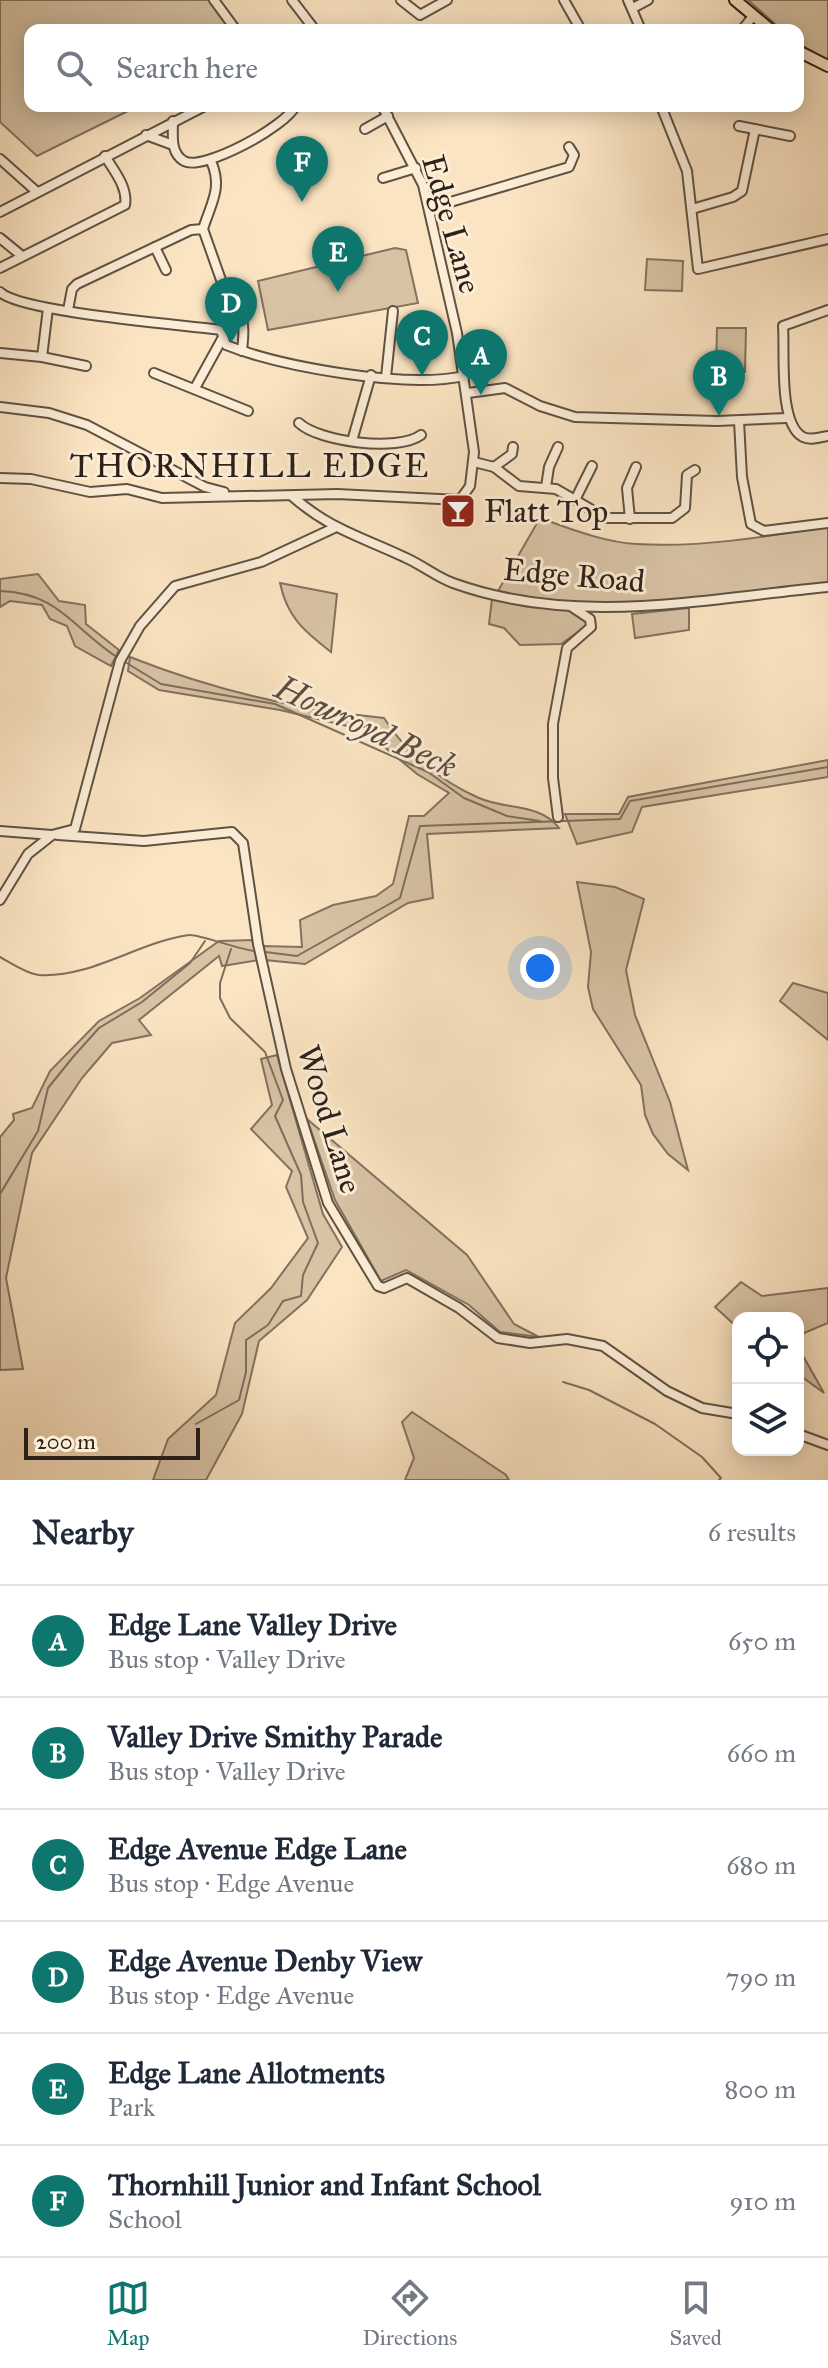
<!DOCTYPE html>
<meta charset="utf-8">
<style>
:root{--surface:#fff;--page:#f2f2f3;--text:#1f2937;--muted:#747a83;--line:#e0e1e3;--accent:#0f766e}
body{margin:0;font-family:"IM FELL Great Primer",serif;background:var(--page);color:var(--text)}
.controls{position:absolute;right:24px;bottom:24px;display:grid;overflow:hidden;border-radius:16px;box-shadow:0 4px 20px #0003}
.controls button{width:72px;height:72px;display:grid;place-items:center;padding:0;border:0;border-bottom:2px solid var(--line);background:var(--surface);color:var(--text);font:40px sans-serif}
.scale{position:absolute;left:24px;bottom:20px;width:176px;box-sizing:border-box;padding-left:8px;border:4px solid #2d2119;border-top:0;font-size:22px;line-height:28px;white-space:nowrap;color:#2d2119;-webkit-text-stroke:6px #fcedd7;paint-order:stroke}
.you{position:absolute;left:540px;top:968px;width:28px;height:28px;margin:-20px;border:6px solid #fff;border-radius:50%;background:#1a73e8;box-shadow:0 0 0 12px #1a73e833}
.badge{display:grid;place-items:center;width:52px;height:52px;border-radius:50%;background:var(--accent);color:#fff;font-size:26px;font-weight:700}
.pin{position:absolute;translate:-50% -66px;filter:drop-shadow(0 2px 4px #0008)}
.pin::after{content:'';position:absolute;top:42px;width:28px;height:24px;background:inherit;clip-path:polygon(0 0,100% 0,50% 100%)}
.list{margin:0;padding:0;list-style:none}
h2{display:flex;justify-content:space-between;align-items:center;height:104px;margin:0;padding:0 32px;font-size:34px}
h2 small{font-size:26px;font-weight:400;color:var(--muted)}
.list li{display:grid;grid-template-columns:52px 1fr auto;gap:24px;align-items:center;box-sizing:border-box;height:112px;padding:0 32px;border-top:2px solid var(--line)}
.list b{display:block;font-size:30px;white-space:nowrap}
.list p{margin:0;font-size:26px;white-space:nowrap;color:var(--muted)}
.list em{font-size:26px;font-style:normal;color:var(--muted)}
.icon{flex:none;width:44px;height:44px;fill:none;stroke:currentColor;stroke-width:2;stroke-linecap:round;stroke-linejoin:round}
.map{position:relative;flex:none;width:828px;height:1480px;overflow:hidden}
.search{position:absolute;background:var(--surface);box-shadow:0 4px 20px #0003;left:24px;right:24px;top:24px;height:88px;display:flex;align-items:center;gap:20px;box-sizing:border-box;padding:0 28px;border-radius:16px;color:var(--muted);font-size:30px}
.sheet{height:776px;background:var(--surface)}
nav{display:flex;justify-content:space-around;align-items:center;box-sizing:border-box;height:112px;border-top:2px solid var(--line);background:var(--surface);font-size:22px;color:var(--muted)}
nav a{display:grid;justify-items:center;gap:4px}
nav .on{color:var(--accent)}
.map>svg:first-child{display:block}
</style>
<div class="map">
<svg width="828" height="1480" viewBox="0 0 828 1480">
<rect width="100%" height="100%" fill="#fbe4c2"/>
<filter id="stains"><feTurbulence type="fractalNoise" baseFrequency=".0025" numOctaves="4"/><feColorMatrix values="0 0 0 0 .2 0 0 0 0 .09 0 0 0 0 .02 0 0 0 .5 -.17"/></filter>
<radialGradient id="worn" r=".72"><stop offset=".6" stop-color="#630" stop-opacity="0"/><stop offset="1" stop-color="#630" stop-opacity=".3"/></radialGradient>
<g fill="#d8c3a5" stroke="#82725f" stroke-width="2">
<path d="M 0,0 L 214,0 L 236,30 L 30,30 L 30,106 L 138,106 L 37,156 L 0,122 Z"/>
<path d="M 748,0 L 828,0 L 828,61 L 798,43 L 798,30 L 782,30 Z"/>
<path d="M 395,248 L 406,250 L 418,303 L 268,330 L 258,281 Z"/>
<path d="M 647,259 L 683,261 L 682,291 L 645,290 Z"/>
<path d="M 717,328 L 746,328 L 745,372 L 716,370 Z"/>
<path d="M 540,518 C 571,529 603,542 636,544 C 698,548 766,537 828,526 L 828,584 C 718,594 607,617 498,591 Z"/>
<path d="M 38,574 L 59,601 L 85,605 L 86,624 L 119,650 L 111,666 L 75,646 L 67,626 L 50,619 L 42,605 L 10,601 L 0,607 L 0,579 Z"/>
<path d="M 280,583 L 337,594 L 331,652 C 304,631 287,617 280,583 Z"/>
<path d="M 492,599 C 504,601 517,605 530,607 C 552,610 574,602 588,625 L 561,644 L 520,645 L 504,628 L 489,624 Z"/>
<path d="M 689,608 L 689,630 L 635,638 L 632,614 Z"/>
<path d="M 130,657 C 211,689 297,710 384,718 C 405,752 442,782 479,798 C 506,810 540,803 559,828 L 427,834 L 433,898 L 408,903 L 305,964 L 265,960 L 263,946 L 302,947 L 300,920 L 333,905 L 376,896 L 393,884 L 409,816 L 424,816 L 449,793 L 417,774 L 364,730 L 280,710 L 159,690 L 128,671 Z"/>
<path d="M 828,760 L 828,777 L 642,807 L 632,832 L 577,844 L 565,814 L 619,814 L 628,797 Z"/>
<path d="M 577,882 L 615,887 L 644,899 L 626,970 L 635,1015 L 670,1102 L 688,1170 L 668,1154 L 653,1134 L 645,1115 L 641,1085 L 593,1009 L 588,987 L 591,952 Z"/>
<path d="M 254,940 L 259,960 L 222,966 L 219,956 L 139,1020 L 151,1035 L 112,1043 L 82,1078 L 32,1153 L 6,1278 L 23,1369 L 0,1370 L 0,1137 L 14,1120 L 13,1114 L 32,1108 L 50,1071 L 99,1021 L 140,998 L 219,941 Z"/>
<path d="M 793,983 L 828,993 L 828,1040 L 780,1001 Z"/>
<path d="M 277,1055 L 323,1214 L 342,1247 L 307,1300 L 259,1341 L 242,1414 L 206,1480 L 153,1480 L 168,1439 L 216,1395 L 235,1323 L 271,1288 L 308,1238 L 286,1187 L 292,1171 L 251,1129 L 272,1105 L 261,1059 Z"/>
<path d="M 307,1119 L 467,1255 L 514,1324 L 539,1337 L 500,1332 L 469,1305 L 406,1270 L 381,1281 L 335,1200 Z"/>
<path d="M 741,1282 L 762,1296 L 828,1288 L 828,1323 L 804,1333 L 798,1347 L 824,1393 L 798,1374 L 798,1318 L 738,1318 L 738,1328 L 715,1307 Z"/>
<path d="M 412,1412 L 506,1475 L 509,1480 L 405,1480 L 414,1458 L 402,1422 Z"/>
</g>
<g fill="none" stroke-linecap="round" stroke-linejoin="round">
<g stroke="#7f6e5c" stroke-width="2">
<path d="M 0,591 C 61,593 73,630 120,659"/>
<path d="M 125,662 L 161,684 L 275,704 L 428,772 L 464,798 L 507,816 L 540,821"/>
<path d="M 265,952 L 297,956 L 400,898 L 420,826 L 620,819 L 630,801 L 828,767"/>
<path d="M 0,957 C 11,963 27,974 39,975 C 92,978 138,942 189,935 C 199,934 237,949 254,951"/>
<path d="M 0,1194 L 38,1131 L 48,1088 L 73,1057 L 99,1028 L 142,1002 L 190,963 L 205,941"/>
<path d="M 563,1382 L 589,1390 L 655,1424 L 702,1457 L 721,1478 L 719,1480"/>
<path d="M 196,1424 L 239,1400 L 246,1372 L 246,1340 L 268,1325 L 283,1301 L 301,1296 L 303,1275 L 318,1243 L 303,1202 L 301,1175 L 275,1116 L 283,1100 L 265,1052 L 230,1018 L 220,998 L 220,983 L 231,949"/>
</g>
<defs>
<g id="minor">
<path d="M 214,0 L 236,30"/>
<path d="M 292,0 L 315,30"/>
<path d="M 401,0 L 420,15 L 447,0"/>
<path d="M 564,0 L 581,30"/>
<path d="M 628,0 L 641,30"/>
<path d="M 633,8 L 648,0"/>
<path d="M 742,30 L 754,15"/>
<path d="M 469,106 L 515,106"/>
<path d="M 661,106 L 687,171 L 698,269 L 828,239"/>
<path d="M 173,121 C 173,135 170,153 184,161 C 203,172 288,125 295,106"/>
<path d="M 739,126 L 790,136"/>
<path d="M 365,129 L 388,116"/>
<path d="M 146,135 L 173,145"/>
<path d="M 0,159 L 37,192"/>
<path d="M 383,178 L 416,168"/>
<path d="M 430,208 L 569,167 L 574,155 L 569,147"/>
<path d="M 692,209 L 733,197 L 742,191 L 755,129"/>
<path d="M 0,212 L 205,106"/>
<path d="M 203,229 C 211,203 223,188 211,161"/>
<path d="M 0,238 L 22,256"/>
<path d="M 155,247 L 166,270"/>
<path d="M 0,268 L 125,205 C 128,187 114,171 105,156"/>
<path d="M 0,292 C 20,312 183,325 221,330 L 226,345 C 282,367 406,389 464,376"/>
<path d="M 224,306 C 248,311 244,331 242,351"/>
<path d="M 68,310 L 72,289 L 77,284 L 191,230 L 203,229 L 226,294 L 221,330"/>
<path d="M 828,310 L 783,326 C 785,352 778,424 803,437 C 811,441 820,437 828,436"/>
<path d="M 0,353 L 42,357 L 48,308"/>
<path d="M 42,357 L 86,366"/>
<path d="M 154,373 L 248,411"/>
<path d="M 386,377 L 393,311"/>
<path d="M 195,388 L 222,339"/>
<path d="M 468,393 L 505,388 L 540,406 L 575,417 L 717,421 L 787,418"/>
<path d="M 0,407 L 49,413 L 87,425 L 205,487 L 224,492"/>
<path d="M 739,421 L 742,477 L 751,524 L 764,531 L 828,523"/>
<path d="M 299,423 C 319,442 398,452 421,435"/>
<path d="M 352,441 L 371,375"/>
<path d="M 474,462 L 494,467 L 519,486 L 556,489 L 606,518 L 672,518 L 685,508 L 687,475 L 695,470"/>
<path d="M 494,467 L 512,454 L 513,447"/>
<path d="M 0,478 L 31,479 L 90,492 L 127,489 L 162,498 L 337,494 L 460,500 L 470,486 L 474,452 L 457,333 L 423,185 L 382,106"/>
<path d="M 546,487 L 549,467 L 558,447"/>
<path d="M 292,496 C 329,529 362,537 404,557 C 421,564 436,577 453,583 C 575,627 703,599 828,587"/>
<path d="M 575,500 L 592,466"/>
<path d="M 630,519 L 627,488 L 636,467"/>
<path d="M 558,817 L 553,778 L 553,724 L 567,648 L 591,627 L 590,619 L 572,607"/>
<path d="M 0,831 L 52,835"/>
<path d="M 58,835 L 144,841 L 232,832 L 243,843 L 258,944 L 286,1069 L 328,1203 L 378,1286 L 384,1288 L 407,1278 L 459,1308 L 498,1338 L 530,1343 L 567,1339 L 603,1346 L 667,1391 L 702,1408 L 738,1414"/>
<path d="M 0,900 L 28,854 L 52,835 L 75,829 L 120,661 L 140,626 L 175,586 L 261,562 L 334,528"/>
<path d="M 798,1434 L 828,1445"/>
</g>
<g id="major">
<path d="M 735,0 L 771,30"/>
<path d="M 798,51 L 828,66"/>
</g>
</defs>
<use href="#minor" stroke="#605243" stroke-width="12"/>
<use href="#major" stroke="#2d2119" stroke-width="14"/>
<use href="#minor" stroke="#fcedd7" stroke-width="8"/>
<use href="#major" stroke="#fbe4c2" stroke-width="10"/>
</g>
<defs>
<symbol id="bar-square" viewBox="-11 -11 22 22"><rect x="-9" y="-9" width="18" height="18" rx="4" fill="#8f2418" stroke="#fcedd7"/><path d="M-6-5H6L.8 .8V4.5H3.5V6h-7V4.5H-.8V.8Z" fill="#fff"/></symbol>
</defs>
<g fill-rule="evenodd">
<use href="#bar-square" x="438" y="491" width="40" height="40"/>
</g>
<g text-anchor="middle" stroke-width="6" stroke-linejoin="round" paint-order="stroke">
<g font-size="32" fill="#2d2119" stroke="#fcedd7">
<text transform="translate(452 224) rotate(74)" y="11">Edge Lane</text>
<text transform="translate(574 575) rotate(5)" y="11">Edge Road</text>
<text transform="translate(330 1119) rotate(73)" y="11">Wood Lane</text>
</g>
<g font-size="32" fill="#2d2119" stroke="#fcedd7" text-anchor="start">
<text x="484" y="522">Flatt Top</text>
</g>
<g font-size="34" letter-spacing="2" fill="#2d2119" stroke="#fcedd7">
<text x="250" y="477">THORNHILL EDGE</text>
</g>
<g font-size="34" font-style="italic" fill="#5d4e40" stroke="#fcedd7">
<text transform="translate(366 726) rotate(25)" y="12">Howroyd Beck</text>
</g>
</g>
<rect width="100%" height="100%" filter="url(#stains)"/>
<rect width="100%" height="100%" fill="url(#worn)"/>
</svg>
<div class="controls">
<button><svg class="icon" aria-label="locate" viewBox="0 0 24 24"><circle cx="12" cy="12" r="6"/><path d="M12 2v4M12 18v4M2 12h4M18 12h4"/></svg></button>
<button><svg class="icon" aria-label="layers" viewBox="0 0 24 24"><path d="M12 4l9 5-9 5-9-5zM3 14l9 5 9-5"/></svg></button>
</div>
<div class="scale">200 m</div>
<div class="you"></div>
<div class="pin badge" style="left:481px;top:395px">A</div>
<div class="pin badge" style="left:719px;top:416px">B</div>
<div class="pin badge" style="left:422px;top:376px">C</div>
<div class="pin badge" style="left:231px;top:343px">D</div>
<div class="pin badge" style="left:338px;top:292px">E</div>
<div class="pin badge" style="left:302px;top:202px">F</div>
<div class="search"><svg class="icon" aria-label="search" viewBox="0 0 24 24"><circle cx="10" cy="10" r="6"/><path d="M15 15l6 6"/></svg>Search here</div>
</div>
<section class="sheet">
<h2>Nearby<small>6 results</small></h2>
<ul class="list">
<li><span class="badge">A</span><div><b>Edge Lane Valley Drive</b><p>Bus stop · Valley Drive</p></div><em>650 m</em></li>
<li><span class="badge">B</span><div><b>Valley Drive Smithy Parade</b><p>Bus stop · Valley Drive</p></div><em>660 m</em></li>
<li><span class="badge">C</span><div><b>Edge Avenue Edge Lane</b><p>Bus stop · Edge Avenue</p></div><em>680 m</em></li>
<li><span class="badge">D</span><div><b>Edge Avenue Denby View</b><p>Bus stop · Edge Avenue</p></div><em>790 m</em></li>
<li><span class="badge">E</span><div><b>Edge Lane Allotments</b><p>Park</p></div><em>800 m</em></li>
<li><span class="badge">F</span><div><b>Thornhill Junior and Infant School</b><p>School</p></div><em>910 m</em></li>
</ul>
</section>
<nav>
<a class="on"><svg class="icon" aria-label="map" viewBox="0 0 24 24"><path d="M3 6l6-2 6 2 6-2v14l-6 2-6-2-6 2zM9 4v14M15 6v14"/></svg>Map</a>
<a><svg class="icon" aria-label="directions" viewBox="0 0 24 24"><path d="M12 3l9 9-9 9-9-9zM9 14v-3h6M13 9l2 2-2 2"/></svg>Directions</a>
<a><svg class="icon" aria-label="saved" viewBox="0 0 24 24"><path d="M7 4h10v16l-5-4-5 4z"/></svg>Saved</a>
</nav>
